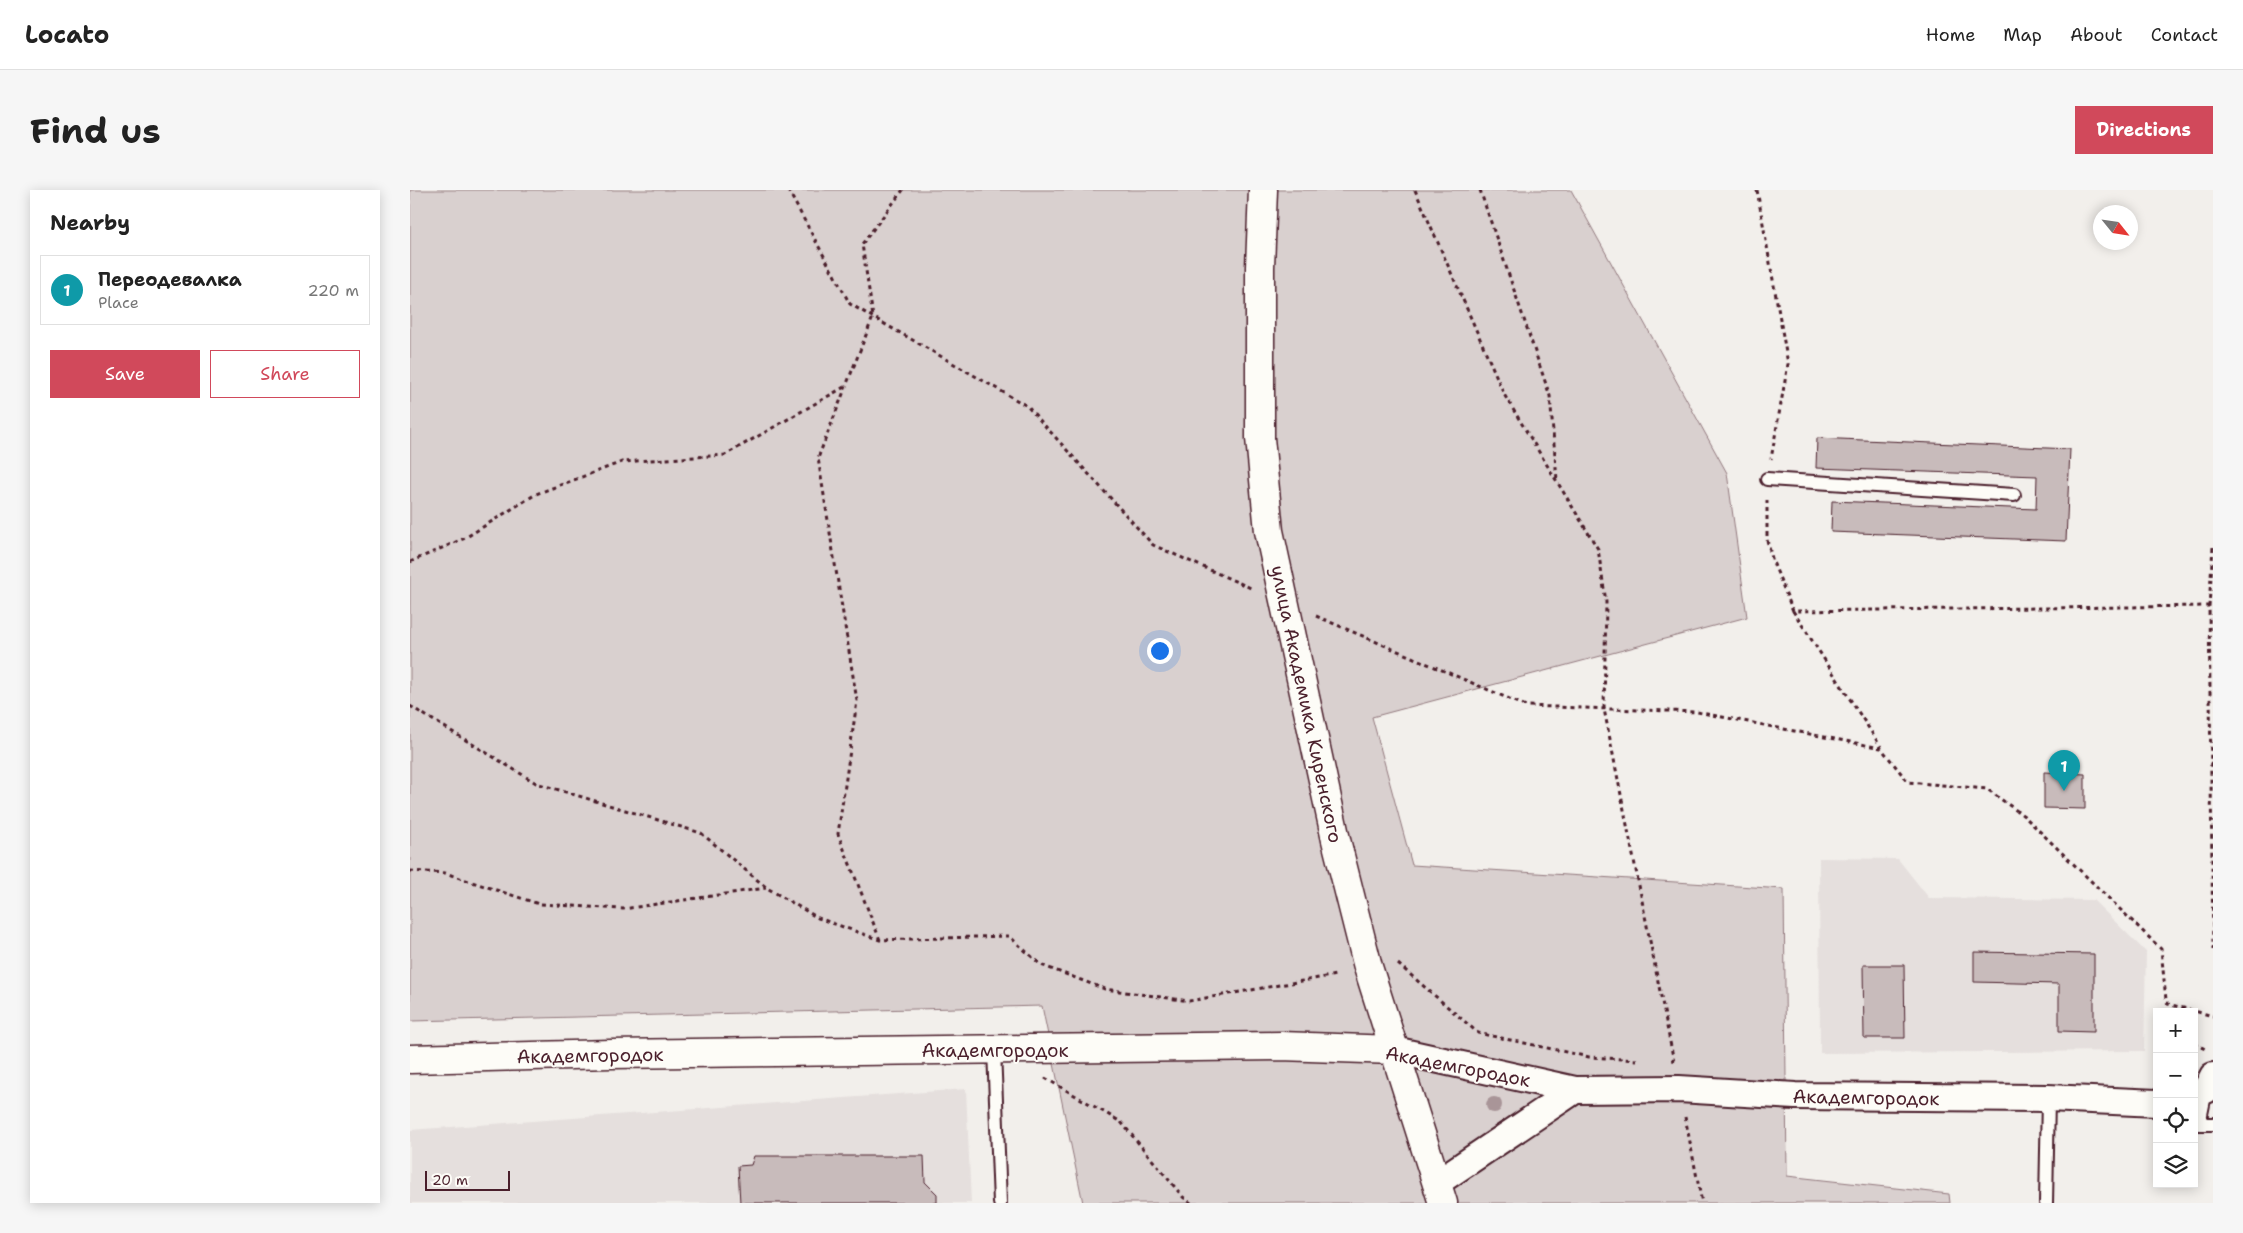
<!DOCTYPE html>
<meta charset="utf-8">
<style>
:root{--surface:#fff;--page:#f6f6f6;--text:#222;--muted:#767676;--line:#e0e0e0;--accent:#d1495b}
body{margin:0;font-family:"Shantell Sans",sans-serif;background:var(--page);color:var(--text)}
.controls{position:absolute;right:15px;bottom:15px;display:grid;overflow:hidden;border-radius:0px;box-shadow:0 2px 12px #0003}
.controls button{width:45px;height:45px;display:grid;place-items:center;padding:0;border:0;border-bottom:1px solid var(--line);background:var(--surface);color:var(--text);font:25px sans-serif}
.compass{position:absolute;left:1683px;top:15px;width:45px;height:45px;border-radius:50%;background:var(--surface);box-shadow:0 2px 12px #0003;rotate:120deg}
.scale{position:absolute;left:15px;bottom:12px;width:85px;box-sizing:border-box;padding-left:5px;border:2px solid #4a1f2b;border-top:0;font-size:14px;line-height:18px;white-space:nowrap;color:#4a1f2b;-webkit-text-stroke:4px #fdfcf7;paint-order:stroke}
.you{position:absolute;left:749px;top:460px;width:18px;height:18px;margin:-12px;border:4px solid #fff;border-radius:50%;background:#1a73e8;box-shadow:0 0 0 8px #1a73e833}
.badge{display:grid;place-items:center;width:32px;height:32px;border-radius:50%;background:var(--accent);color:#fff;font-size:16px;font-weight:700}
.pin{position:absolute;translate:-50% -41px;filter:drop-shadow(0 1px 2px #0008)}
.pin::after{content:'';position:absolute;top:26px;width:18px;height:15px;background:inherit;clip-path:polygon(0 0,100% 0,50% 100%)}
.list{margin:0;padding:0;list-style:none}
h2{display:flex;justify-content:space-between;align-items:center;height:65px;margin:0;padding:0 20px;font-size:21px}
h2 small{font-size:16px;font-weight:400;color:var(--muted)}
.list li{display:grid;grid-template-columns:32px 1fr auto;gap:15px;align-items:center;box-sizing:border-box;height:70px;margin:0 10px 10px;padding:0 10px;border:1px solid var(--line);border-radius:0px}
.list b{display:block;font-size:19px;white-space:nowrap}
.list p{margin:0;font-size:16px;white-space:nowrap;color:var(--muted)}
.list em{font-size:16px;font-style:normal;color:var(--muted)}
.actions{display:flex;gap:10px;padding:15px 20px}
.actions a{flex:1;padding:11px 0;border:1px solid var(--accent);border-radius:0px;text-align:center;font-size:18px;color:var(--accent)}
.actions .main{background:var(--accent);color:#fff}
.icon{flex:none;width:28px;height:28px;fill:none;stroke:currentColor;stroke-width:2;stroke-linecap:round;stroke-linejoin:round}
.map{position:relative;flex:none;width:1803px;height:1013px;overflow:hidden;border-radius:0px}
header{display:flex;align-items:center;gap:30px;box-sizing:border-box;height:70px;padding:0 25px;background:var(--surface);border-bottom:1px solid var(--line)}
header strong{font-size:24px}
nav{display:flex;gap:28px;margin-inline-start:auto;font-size:18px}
.intro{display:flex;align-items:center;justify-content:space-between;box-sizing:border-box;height:120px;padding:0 30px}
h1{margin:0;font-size:35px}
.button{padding:12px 22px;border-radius:0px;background:var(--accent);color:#fff;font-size:18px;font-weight:700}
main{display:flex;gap:30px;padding:0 30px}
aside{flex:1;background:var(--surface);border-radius:0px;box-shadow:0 2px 12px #0003}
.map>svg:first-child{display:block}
</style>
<header>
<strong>Locato</strong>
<nav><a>Home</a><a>Map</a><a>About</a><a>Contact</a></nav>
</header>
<div class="intro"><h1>Find us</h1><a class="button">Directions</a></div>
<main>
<aside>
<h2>Nearby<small></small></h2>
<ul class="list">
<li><span class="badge" style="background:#0f9aa8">1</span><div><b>Переодевалка</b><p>Place</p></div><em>220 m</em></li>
</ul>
<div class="actions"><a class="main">Save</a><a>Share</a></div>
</aside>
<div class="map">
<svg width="1803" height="1013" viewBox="0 0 1803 1013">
<rect width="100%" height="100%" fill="#f2efeb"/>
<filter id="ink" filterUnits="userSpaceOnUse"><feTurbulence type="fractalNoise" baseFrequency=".02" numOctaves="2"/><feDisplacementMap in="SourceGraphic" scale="10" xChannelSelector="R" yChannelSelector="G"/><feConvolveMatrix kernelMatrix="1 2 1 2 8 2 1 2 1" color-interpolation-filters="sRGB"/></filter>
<g filter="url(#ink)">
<g fill="#e5dfdd">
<path d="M 1409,668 L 1488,669 L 1519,708 L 1683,710 L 1736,762 L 1734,861 L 1410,863 Z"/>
<path d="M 556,899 L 561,1013 L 0,1013 L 0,940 Z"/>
</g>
<path fill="#d9d0cf" stroke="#92787d" d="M 0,0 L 1161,0 L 1317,283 L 1337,427 L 962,527 L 1002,675 L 1374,699 L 1377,986 L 1539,1004 L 1540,1013 L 673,1013 L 632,816 L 0,831 Z"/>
<g fill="#c8bbbb" stroke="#4a1f2b">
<path d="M 1407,248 L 1660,259 L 1656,351 L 1421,342 L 1422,311 L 1626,319 L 1627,286 L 1406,278 Z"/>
<path d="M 1634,582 L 1675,584 L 1675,619 L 1634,618 Z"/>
<path d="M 1564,762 L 1684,764 L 1684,842 L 1649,841 L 1649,794 L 1564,792 Z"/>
<path d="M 1453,775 L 1494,775 L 1495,848 L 1454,848 Z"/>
<path d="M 344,966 L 514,966 L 515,992 L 527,1004 L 527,1013 L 330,1013 L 328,976 L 341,975 Z"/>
</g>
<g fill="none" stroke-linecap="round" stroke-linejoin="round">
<defs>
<g id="lane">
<path d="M 1357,289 L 1604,305"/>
<path d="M 584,860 L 590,1013"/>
<path d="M 1796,900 L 1789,934 L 1803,934"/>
<path d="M 1636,1013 L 1638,908"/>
</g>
<g id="street">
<path d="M 984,860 L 1165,900 L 1269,899 L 1385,906 L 1638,908 L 1747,913"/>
<path d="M 1784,904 L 1796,900 L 1803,886"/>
<path d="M 1028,992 L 1165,900"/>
</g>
<g id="secondary">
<path d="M 853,0 L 850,77 L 850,248 L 859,341 L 926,650 L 958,777 L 1033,1013"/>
<path d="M 0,869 L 201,864 L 871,856 L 984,860"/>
</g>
</defs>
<use href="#lane" stroke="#4a1f2b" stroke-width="16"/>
<use href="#street" stroke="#4a1f2b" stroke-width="30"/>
<use href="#secondary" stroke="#4a1f2b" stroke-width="31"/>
<g stroke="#4a1f2b" stroke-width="3" stroke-dasharray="4 4" stroke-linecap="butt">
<path d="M 378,0 L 440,114 L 617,216 L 743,355 L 843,399"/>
<path d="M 1005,0 L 1095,206 L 1188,359 L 1196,412 L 1194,519 L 1264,872"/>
<path d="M 1070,0 L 1140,206 L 1147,290"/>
<path d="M 1347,0 L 1378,174 L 1361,269"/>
<path d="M 1357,310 L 1357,350 L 1363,372 L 1383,421 L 1799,416"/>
<path d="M 1803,357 L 1799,416 L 1803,760"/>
<path d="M 0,372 L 55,348 L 126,304 L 212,272 L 315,265 L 436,196"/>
<path d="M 1383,421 L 1471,557"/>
<path d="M 906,426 L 1116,516 L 1287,522 L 1471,558 L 1498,592 L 1577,599 L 1614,626 L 1751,759 L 1756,810 L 1758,814 L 1803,826"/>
<path d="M 0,516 L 126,593 L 291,643 L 357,698 L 408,728 L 470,750 L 599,746 L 631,775 L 695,799 L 779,811 L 926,785"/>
<path d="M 0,681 L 35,683 L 129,714 L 213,719 L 356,698"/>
<path d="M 470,750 L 428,644 L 447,511 L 408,268 L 463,127 L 452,54 L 493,0"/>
<path d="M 988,774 L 1068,843 L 1179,867 L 1227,870"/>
<path d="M 1784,853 L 1795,859"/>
<path d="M 635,888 L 711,932 L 773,1007 L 781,1013"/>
<path d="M 1275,927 L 1292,1013"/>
</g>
<use href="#lane" stroke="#fdfcf7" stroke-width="12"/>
<use href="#street" stroke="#fdfcf7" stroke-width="26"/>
<use href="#secondary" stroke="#fdfcf7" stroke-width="28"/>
</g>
<circle fill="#a99598" cx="1084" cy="915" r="8"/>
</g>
<g text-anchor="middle" stroke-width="4" stroke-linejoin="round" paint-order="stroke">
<g font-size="19" fill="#4a1f2b" stroke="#fdfcf7">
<text transform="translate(897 514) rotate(78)" y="7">улица Академика Киренского</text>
<text x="585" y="867">Академгородок</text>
<text transform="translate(180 865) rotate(-1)" y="7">Академгородок</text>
<text transform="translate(1048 876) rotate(11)" y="7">Академгородок</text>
<text transform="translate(1456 907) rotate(1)" y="7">Академгородок</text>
</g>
</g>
</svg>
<div class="controls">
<button>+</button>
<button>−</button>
<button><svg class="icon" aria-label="locate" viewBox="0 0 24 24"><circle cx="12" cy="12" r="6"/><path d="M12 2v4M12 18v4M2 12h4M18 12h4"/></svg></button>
<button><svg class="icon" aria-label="layers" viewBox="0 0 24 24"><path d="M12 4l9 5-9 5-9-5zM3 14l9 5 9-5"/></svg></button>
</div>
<svg class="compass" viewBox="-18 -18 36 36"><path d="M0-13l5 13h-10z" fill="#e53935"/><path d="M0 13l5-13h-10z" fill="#767676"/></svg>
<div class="scale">20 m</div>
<div class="you"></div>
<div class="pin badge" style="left:1654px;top:601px;background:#0f9aa8">1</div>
</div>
</main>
